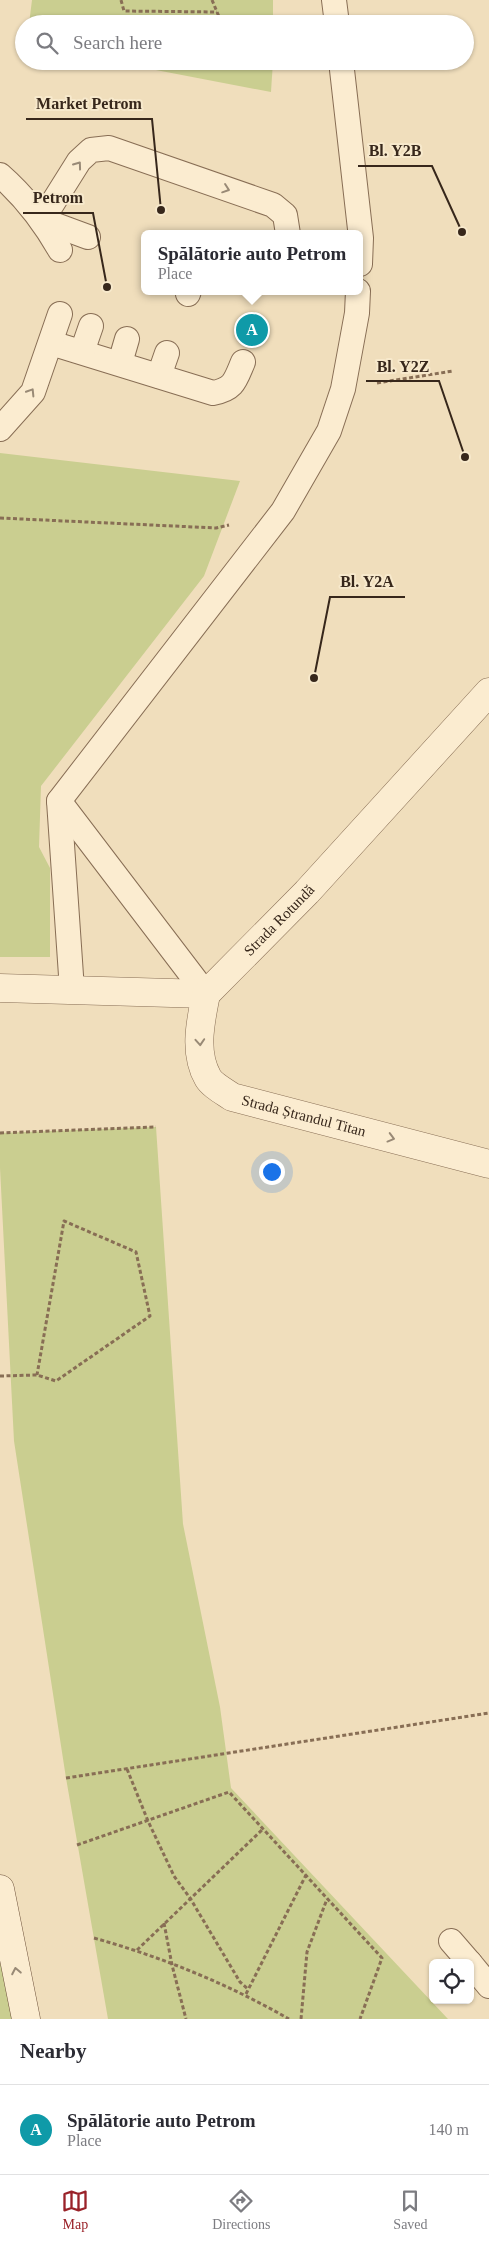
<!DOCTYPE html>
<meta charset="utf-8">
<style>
:root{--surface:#fff;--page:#f7f7f7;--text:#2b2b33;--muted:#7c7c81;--line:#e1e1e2;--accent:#9a2229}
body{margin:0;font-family:"Times New Roman",serif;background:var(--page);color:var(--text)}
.controls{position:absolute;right:15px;bottom:15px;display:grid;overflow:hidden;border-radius:8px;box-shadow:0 1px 4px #0004}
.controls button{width:45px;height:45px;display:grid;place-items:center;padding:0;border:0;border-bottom:1px solid var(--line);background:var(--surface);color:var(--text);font:25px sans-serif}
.you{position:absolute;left:271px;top:1171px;width:18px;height:18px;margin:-12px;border:4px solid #fff;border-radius:50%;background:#1a73e8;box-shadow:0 0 0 8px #1a73e833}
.badge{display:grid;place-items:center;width:32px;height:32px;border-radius:50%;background:var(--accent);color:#fff;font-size:16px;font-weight:700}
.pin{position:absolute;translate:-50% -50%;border:2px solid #fff;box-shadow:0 1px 5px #0006}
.popup{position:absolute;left:141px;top:230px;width:222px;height:65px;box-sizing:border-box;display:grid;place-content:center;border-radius:8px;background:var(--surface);filter:drop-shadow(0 1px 4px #0005);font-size:16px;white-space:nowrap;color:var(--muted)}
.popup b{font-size:19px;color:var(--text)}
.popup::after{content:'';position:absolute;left:50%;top:100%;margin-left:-10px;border:10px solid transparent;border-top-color:var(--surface)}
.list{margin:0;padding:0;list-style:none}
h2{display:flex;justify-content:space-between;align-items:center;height:65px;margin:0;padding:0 20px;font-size:21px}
h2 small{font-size:16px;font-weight:400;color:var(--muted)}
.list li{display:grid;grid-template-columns:32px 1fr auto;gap:15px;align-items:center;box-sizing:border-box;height:90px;padding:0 20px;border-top:1px solid var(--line)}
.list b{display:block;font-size:19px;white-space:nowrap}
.list p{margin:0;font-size:16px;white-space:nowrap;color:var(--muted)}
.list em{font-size:16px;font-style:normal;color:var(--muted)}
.icon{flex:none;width:28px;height:28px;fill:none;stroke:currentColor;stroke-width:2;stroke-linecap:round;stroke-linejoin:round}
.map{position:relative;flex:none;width:489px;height:2019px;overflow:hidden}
.search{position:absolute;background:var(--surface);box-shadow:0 1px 4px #0004;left:15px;right:15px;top:15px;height:55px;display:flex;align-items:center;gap:12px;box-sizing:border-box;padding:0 18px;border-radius:28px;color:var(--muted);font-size:19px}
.sheet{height:155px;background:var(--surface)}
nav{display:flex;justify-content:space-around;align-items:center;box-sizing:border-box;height:70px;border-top:1px solid var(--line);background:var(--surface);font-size:14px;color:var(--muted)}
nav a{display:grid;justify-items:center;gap:2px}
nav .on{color:var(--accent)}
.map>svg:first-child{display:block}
</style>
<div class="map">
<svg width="489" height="2019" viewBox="0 0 489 2019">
<rect width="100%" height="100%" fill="#f0debc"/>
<g fill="#cace90">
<path d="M 32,0 L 273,0 L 273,24 L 29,24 Z"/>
<path d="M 109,61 L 273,61 L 271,92 Z"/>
<path d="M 0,453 L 240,481 L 204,576 L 41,786 L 39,847 L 50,868 L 50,957 L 0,957 Z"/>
<path d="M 156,1127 L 183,1524 L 220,1707 L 231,1788 L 448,2019 L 108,2019 L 66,1778 L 14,1441 L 0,1168 L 0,1133 Z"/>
<path d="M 0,1963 L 1,1966 L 12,2019 L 0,2019 Z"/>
</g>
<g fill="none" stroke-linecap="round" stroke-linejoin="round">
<defs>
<g id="service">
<path d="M 334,0 L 337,24"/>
<path d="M 341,61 L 361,238 L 360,264"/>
<path d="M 0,175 C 24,196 44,222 60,250"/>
<path d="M 88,237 L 42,220 L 79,161 L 91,150 L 109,148 L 273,205 L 285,215 L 288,234"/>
<path d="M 188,294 L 189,291"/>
<path d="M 51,343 L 213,393 C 234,389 235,381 243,362"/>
<path d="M 82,352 L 91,326"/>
<path d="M 120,363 L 127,339"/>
<path d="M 159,376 L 167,353"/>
<path d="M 0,429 L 33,392 L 60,314"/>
<path d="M 59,801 L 206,994"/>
<path d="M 72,990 L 59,801 L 283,511 L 329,431 L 343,389 L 357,313 L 358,291"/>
<path d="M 451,1941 L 470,1963"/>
<path d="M 470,1963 L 489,1986"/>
</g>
<g id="minor">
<path id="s1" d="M 0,988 L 206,994 L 307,892 L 489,692"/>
<path id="s2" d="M 206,994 C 201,1020 193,1052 208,1078 C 212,1085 225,1092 232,1097 L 489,1164"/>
</g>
<path id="secondary" d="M 0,1889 L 26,2019"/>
</defs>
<use href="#service" stroke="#886e55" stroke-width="26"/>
<use href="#minor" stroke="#886e55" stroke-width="29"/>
<use href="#secondary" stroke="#6a4f38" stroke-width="29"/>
<g stroke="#886e55" stroke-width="3" stroke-dasharray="4 2.5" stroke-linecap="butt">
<path d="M 121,0 L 124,11 L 217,12"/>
<path d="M 212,0 L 222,24"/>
<path d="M 377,383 L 453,371"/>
<path d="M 0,518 L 216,528 L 229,525"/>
<path d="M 0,1133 L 156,1127"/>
<path d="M 0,1376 L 37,1375 L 56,1381 L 150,1316 L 136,1252 L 64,1221 L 37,1375"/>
<path d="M 127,1769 L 148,1821 L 174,1876 L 190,1898 L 240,1982 L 248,1989"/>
<path d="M 66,1778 L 489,1713"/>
<path d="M 77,1845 L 229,1792 L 382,1958 L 360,2019"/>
<path d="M 164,1923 L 172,1965 L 186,2019"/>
<path d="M 94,1938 C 162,1957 228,1984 289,2019"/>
<path d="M 137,1950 L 263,1829"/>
<path d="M 246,1994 L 306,1875"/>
<path d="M 301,2019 L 307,1952 L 327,1899"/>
</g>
<use href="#service" stroke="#fbecd0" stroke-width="24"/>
<use href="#minor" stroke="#fbecd0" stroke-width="28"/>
<use href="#secondary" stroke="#fbecd0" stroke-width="28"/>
</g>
<defs><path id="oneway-chevron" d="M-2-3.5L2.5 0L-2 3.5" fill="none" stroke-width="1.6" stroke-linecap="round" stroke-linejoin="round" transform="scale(1.25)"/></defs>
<g stroke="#998a76">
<use href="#oneway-chevron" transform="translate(78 165) rotate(-54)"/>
<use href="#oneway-chevron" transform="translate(226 189) rotate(19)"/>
<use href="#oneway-chevron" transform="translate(31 392) rotate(-58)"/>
<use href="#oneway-chevron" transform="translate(200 1042) rotate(86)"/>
<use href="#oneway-chevron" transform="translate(391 1138) rotate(15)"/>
<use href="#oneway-chevron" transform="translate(16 1971) rotate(-101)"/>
</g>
<g text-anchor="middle" stroke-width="4" stroke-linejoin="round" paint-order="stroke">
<g font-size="15" fill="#37271b" stroke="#f7e9cc">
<text dy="5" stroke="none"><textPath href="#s1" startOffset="310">Strada Rotundă</textPath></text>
<text dy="5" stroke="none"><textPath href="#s2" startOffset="191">Strada Ștrandul Titan</textPath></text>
</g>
</g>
<path fill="none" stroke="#37271b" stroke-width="2" d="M161 210L152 119H26M462 232L432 166H358M107 287L93 213H23M465 457L439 381H366M314 678L330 597H405"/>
<g fill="#37271b" stroke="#f7e9cc" stroke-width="2">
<circle cx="161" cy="210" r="5"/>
<circle cx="462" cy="232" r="5"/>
<circle cx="107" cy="287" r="5"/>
<circle cx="465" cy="457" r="5"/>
<circle cx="314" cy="678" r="5"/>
</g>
<g font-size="16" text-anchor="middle" font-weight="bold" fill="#37271b" stroke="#f7e9cc" stroke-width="4" stroke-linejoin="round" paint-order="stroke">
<text x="89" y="109">Market Petrom</text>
<text x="395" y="156">Bl. Y2B</text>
<text x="58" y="203">Petrom</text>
<text x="403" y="372">Bl. Y2Z</text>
<text x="367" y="587">Bl. Y2A</text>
</g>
</svg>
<div class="controls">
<button><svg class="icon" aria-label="locate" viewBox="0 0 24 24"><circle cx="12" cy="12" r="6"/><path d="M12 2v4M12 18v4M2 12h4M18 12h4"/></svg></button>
</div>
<div class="you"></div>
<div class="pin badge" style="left:252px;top:330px;background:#0f9aa8">A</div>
<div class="popup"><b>Spălătorie auto Petrom</b>Place</div>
<div class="search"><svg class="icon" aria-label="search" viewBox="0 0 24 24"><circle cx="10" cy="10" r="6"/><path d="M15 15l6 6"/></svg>Search here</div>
</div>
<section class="sheet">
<h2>Nearby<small></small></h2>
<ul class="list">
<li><span class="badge" style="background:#0f9aa8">A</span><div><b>Spălătorie auto Petrom</b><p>Place</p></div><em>140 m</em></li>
</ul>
</section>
<nav>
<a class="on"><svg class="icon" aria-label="map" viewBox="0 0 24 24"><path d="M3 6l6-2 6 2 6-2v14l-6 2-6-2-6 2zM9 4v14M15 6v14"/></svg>Map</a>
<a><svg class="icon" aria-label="directions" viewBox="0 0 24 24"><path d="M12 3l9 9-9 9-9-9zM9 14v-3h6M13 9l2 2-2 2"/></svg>Directions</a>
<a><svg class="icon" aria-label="saved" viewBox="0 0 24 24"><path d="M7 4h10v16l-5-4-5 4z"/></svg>Saved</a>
</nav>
